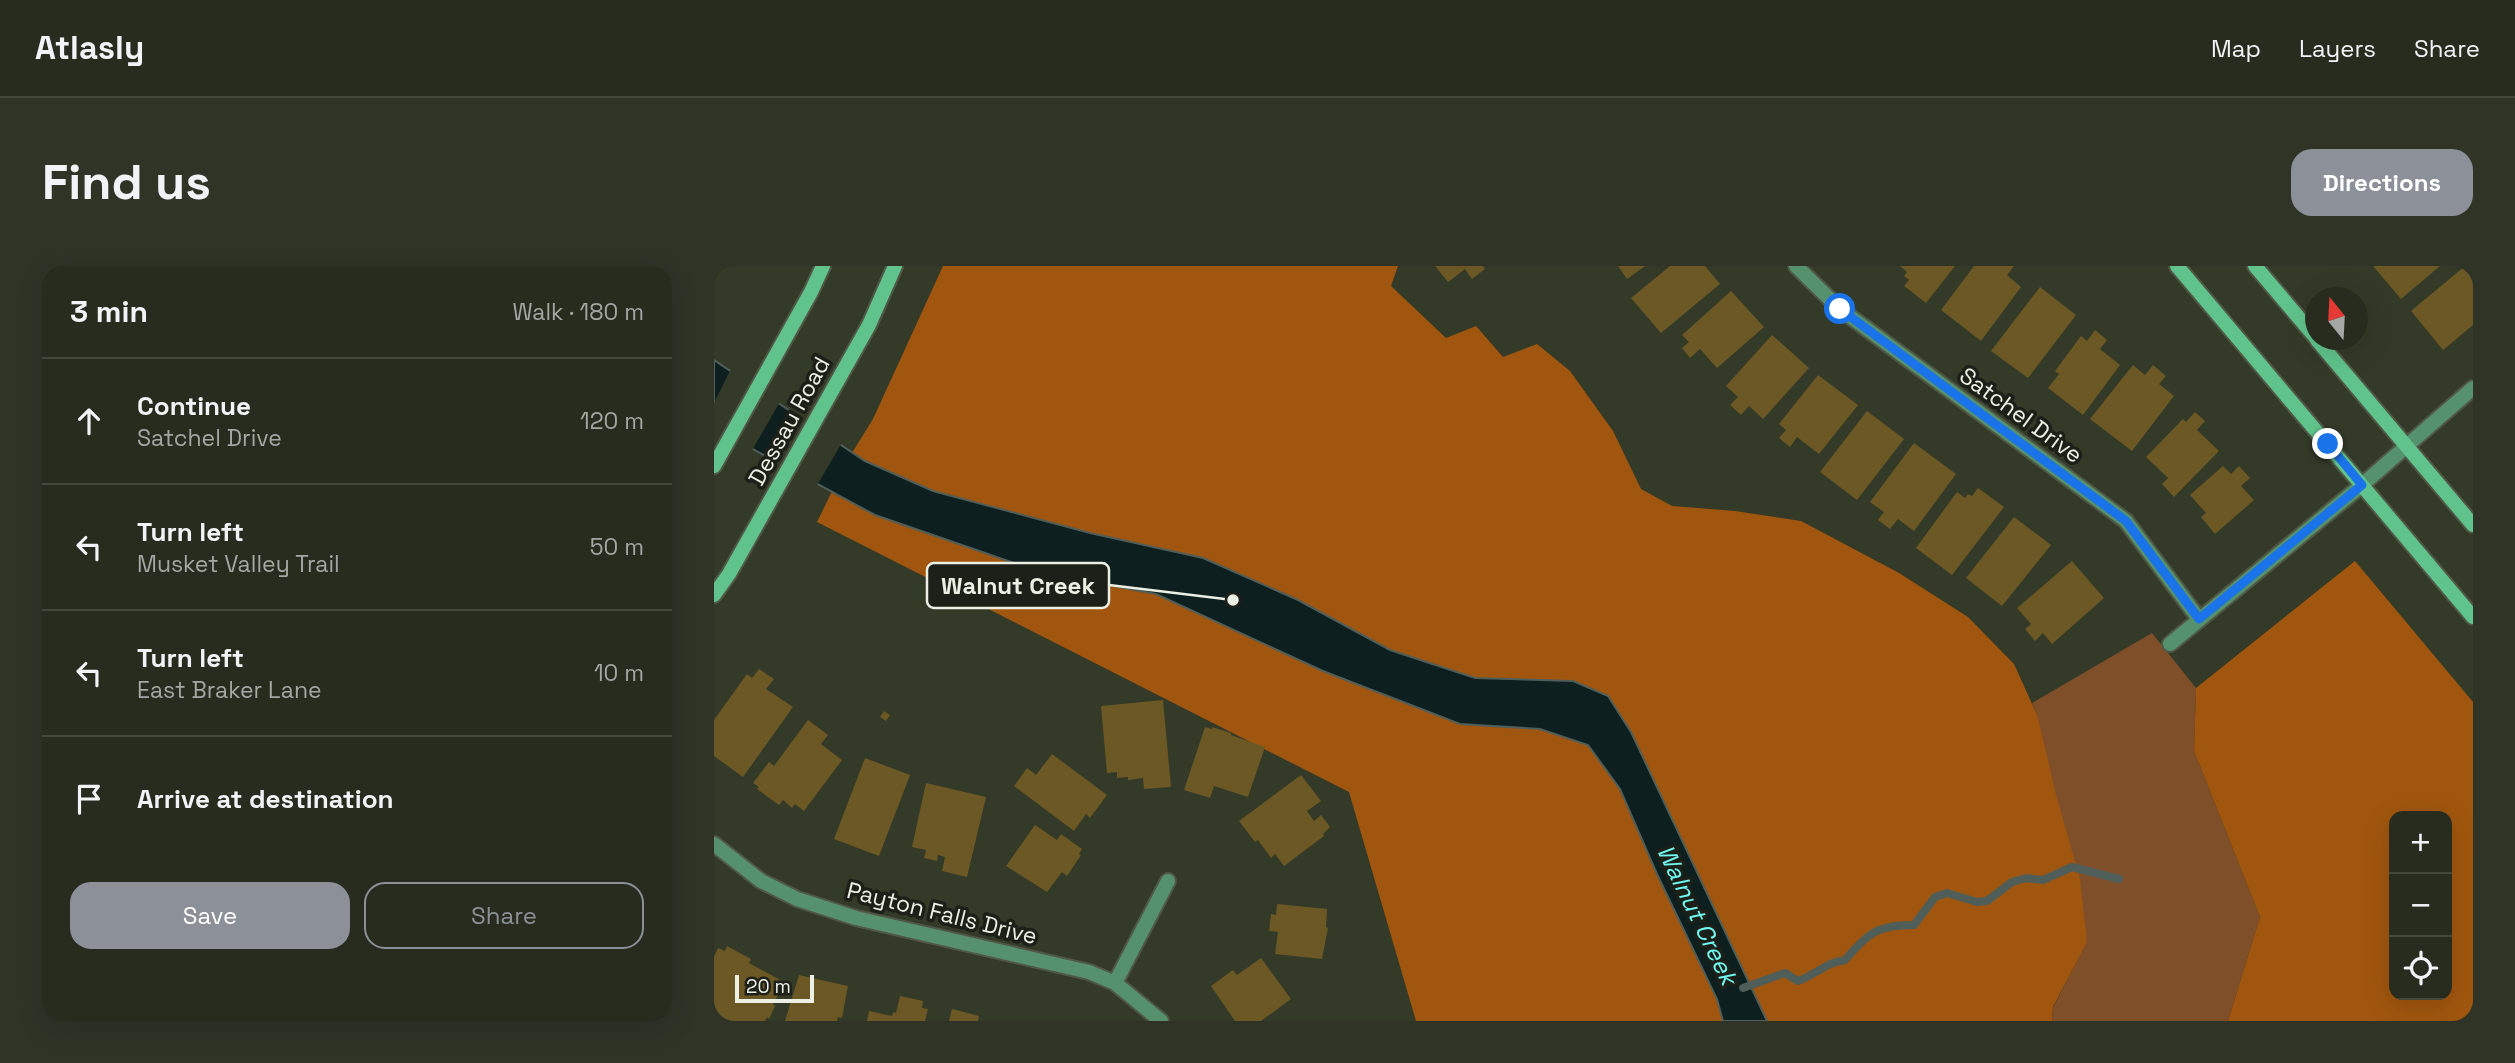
<!DOCTYPE html>
<meta charset="utf-8">
<style>
:root{--surface:#272c1e;--page:#2f3427;--text:#f1f3f6;--muted:#a4a7a4;--line:#43483c;--accent:#8c9099}
body{margin:0;font-family:"Space Grotesk",sans-serif;background:var(--page);color:var(--text)}
.controls{position:absolute;right:21px;bottom:21px;display:grid;overflow:hidden;border-radius:14px;box-shadow:0 7px 28px #0002}
.controls button{width:63px;height:63px;display:grid;place-items:center;padding:0;border:0;border-bottom:2px solid var(--line);background:var(--surface);color:var(--text);font:35px sans-serif}
.compass{position:absolute;left:1591px;top:21px;width:63px;height:63px;border-radius:50%;background:var(--surface);box-shadow:0 7px 28px #0002;rotate:342deg}
.scale{position:absolute;left:21px;bottom:18px;width:79px;box-sizing:border-box;padding-left:7px;border:4px solid #ebefe4;border-top:0;font-size:19px;line-height:24px;white-space:nowrap;color:#ebefe4;-webkit-text-stroke:5px #1d2018;paint-order:stroke}
.stop{position:absolute;width:21px;height:21px;margin:-16px;border:5px solid #1a73e8;border-radius:50%;background:#fff}
.stop.end{background:#1a73e8;border-color:#fff;box-shadow:0 2px 7px #0008}
.list{margin:0;padding:0;list-style:none}
h2{display:flex;justify-content:space-between;align-items:center;height:91px;margin:0;padding:0 28px;font-size:30px}
h2 small{font-size:23px;font-weight:400;color:var(--muted)}
.list li{display:grid;grid-template-columns:46px 1fr auto;gap:21px;align-items:center;box-sizing:border-box;height:126px;padding:0 28px;border-top:2px solid var(--line)}
.list b{display:block;font-size:26px;white-space:nowrap}
.list p{margin:0;font-size:23px;white-space:nowrap;color:var(--muted)}
.list em{font-size:23px;font-style:normal;color:var(--muted)}
.actions{display:flex;gap:14px;padding:21px 28px}
.actions a{flex:1;padding:16px 0;border:2px solid var(--accent);border-radius:21px;text-align:center;font-size:24px;color:var(--accent)}
.actions .main{background:var(--accent);color:#fff}
.icon{flex:none;width:38px;height:38px;fill:none;stroke:currentColor;stroke-width:2;stroke-linecap:round;stroke-linejoin:round}
.map{position:relative;flex:none;width:1759px;height:755px;overflow:hidden;border-radius:21px}
header{display:flex;align-items:center;gap:42px;box-sizing:border-box;height:98px;padding:0 35px;background:var(--surface);border-bottom:2px solid var(--line)}
header strong{font-size:33px}
nav{display:flex;gap:38px;margin-inline-start:auto;font-size:24px}
.intro{display:flex;align-items:center;justify-content:space-between;box-sizing:border-box;height:168px;padding:0 42px}
h1{margin:0;font-size:49px}
.button{padding:18px 32px;border-radius:21px;background:var(--accent);color:#fff;font-size:24px;font-weight:700}
main{display:flex;gap:42px;padding:0 42px}
aside{flex:1;background:var(--surface);border-radius:21px;box-shadow:0 7px 28px #0002}
.map>svg:first-child{display:block}
</style>
<header>
<strong>Atlasly</strong>
<nav><a>Map</a><a>Layers</a><a>Share</a></nav>
</header>
<div class="intro"><h1>Find us</h1><a class="button">Directions</a></div>
<main>
<aside>
<h2>3 min<small>Walk · 180 m</small></h2>
<ul class="list">
<li><svg class="icon" aria-label="ahead" viewBox="0 0 24 24"><path d="M12 20V5M6 11l6-6 6 6"/></svg><div><b>Continue</b><p>Satchel Drive</p></div><em>120 m</em></li>
<li><svg class="icon" aria-label="left" viewBox="0 0 24 24"><path d="M17 20v-9H6M10 6l-5 5 5 5"/></svg><div><b>Turn left</b><p>Musket Valley Trail</p></div><em>50 m</em></li>
<li><svg class="icon" aria-label="left" viewBox="0 0 24 24"><path d="M17 20v-9H6M10 6l-5 5 5 5"/></svg><div><b>Turn left</b><p>East Braker Lane</p></div><em>10 m</em></li>
<li><svg class="icon" aria-label="arrive" viewBox="0 0 24 24"><path d="M6 21V4h12l-3 4 3 4H6"/></svg><div><b>Arrive at destination</b></div></li>
</ul>
<div class="actions"><a class="main">Save</a><a>Share</a></div>
</aside>
<div class="map">
<svg width="1759" height="755" viewBox="0 0 1759 755">
<rect width="100%" height="100%" fill="#343a28"/>
<path fill="#7f4f2a" d="M 1438,367 L 1482,422 L 1480,485 L 1546,651 L 1514,755 L 1338,755 L 1339,742 L 1373,675 L 1324,451 L 1318,437 Z"/>
<g fill="#a0560e" fill-rule="evenodd">
<path d="M 229,0 L 684,0 L 677,20 L 732,72 L 762,60 L 789,91 L 823,78 L 856,105 L 899,165 L 927,223 L 958,240 L 1021,245 L 1087,255 L 1185,307 L 1254,351 L 1300,398 L 1324,451 L 1342,529 L 1366,613 L 1373,676 L 1339,741 L 1338,755 L 702,755 L 635,526 L 103,256 L 133,195 L 159,153 Z"/>
<path d="M 1641,295 L 1759,436 L 1759,755 L 1514,755 L 1546,651 L 1480,485 L 1482,422 ZM 1733,550 L 1733,729 L 1680,729 L 1680,550 Z"/>
</g>
<path fill="#0d201f" stroke="#505e5a" stroke-width="2" d="M 0,94 L 151,195 L 219,225 L 376,267 L 489,292 L 584,334 L 676,384 L 761,412 L 859,415 L 894,430 L 917,466 L 1053,755 L 1009,755 L 1003,733 L 943,608 L 906,523 L 874,479 L 826,463 L 746,458 L 609,405 L 442,328 L 326,306 L 161,249 L 0,162 Z"/>
<g fill="#343a28">
<path d="M 18,101 L 67,134 L 37,186 L 0,166 L 0,137 Z"/>
<path d="M 80,143 L 129,175 L 102,221 L 51,194 Z"/>
</g>
<g fill="none" stroke-linecap="round" stroke-linejoin="round">
<path stroke="#505e5a" stroke-width="8" d="M 1029,722 L 1071,707 L 1084,715 C 1103,708 1111,697 1131,694 C 1156,666 1163,659 1200,659 L 1221,631 L 1233,627 L 1263,636 L 1273,635 L 1298,616 L 1312,612 L 1329,614 L 1358,601 L 1405,613"/>
</g>
<g fill="#6b5824">
<path d="M 721,0 L 769,0 L 771,3 L 758,13 L 751,3 L 734,16 Z"/>
<path d="M 904,0 L 931,0 L 913,13 Z"/>
<path d="M 956,0 L 991,0 L 1006,18 L 947,67 L 917,32 Z"/>
<path d="M 1186,0 L 1241,0 L 1212,37 L 1190,20 L 1195,14 L 1190,10 L 1193,6 Z"/>
<path d="M 1260,0 L 1300,0 L 1293,9 L 1307,21 L 1267,75 L 1227,44 Z"/>
<path d="M 1659,0 L 1726,0 L 1687,33 Z"/>
<path d="M 1751,0 L 1759,0 L 1759,59 L 1729,84 L 1697,45 Z"/>
<path d="M 1326,21 L 1362,49 L 1314,112 L 1277,85 Z"/>
<path d="M 1017,25 L 1050,61 L 1003,102 L 986,83 L 976,92 L 968,82 L 975,76 L 968,69 Z"/>
<path d="M 1381,64 L 1393,74 L 1386,83 L 1406,99 L 1369,149 L 1334,122 L 1345,108 L 1341,105 L 1367,70 L 1373,75 Z"/>
<path d="M 1058,69 L 1095,102 L 1049,153 L 1035,140 L 1027,149 L 1016,139 L 1024,131 L 1012,120 Z"/>
<path d="M 1419,99 L 1431,109 L 1439,99 L 1452,110 L 1445,118 L 1460,130 L 1418,185 L 1376,153 Z"/>
<path d="M 1104,109 L 1144,139 L 1105,188 L 1083,171 L 1076,181 L 1065,172 L 1072,164 L 1065,158 Z"/>
<path d="M 1153,145 L 1190,173 L 1143,234 L 1106,206 Z"/>
<path d="M 1481,146 L 1491,155 L 1483,164 L 1505,185 L 1460,231 L 1448,218 L 1454,212 L 1432,191 L 1469,153 L 1472,156 Z"/>
<path d="M 1200,177 L 1242,208 L 1200,265 L 1184,253 L 1176,263 L 1164,254 L 1170,246 L 1156,236 Z"/>
<path d="M 1509,200 L 1517,208 L 1525,200 L 1536,212 L 1527,220 L 1540,234 L 1501,268 L 1487,251 L 1492,247 L 1476,229 Z"/>
<path d="M 1264,222 L 1290,241 L 1238,309 L 1202,282 L 1243,226 L 1251,232 L 1254,228 L 1258,230 Z"/>
<path d="M 1300,251 L 1337,279 L 1288,340 L 1252,312 Z"/>
<path d="M 1358,295 L 1390,332 L 1338,378 L 1329,367 L 1321,375 L 1311,363 L 1317,358 L 1303,342 Z"/>
<path d="M 45,403 L 60,413 L 52,423 L 79,441 L 29,511 L 0,490 L 0,454 L 33,408 L 38,412 Z"/>
<path d="M 449,434 L 457,521 L 430,523 L 429,512 L 414,514 L 414,511 L 403,512 L 403,506 L 393,507 L 387,440 Z"/>
<path d="M 170,445 L 176,449 L 172,455 L 166,451 Z"/>
<path d="M 94,454 L 114,469 L 107,478 L 128,494 L 90,545 L 81,538 L 78,542 L 69,534 L 65,539 L 43,523 L 45,521 L 39,517 L 55,496 L 60,500 Z"/>
<path d="M 491,461 L 498,463 L 498,461 L 517,467 L 517,469 L 551,481 L 534,531 L 500,520 L 496,532 L 470,524 Z"/>
<path d="M 338,488 L 393,529 L 376,552 L 372,548 L 360,565 L 300,520 L 313,502 L 322,509 Z"/>
<path d="M 151,492 L 196,509 L 165,590 L 120,573 Z"/>
<path d="M 587,509 L 607,535 L 593,545 L 600,555 L 607,549 L 616,561 L 609,568 L 610,570 L 570,600 L 561,588 L 557,592 L 544,574 L 541,576 L 525,555 Z"/>
<path d="M 212,517 L 272,531 L 253,611 L 228,605 L 231,591 L 224,589 L 223,595 L 210,592 L 212,584 L 198,581 Z"/>
<path d="M 321,559 L 343,574 L 347,568 L 368,583 L 365,588 L 367,589 L 353,610 L 348,606 L 333,626 L 292,600 Z"/>
<path d="M 563,638 L 613,643 L 612,661 L 614,662 L 608,693 L 561,688 L 564,666 L 555,665 L 557,648 L 562,649 Z"/>
<path d="M 13,680 L 37,693 L 35,697 L 68,715 L 66,718 L 69,720 L 59,738 L 61,740 L 55,753 L 53,751 L 51,755 L 0,755 L 0,691 L 4,682 L 11,685 Z"/>
<path d="M 547,692 L 577,733 L 547,755 L 521,755 L 497,720 L 519,704 L 523,709 Z"/>
<path d="M 85,709 L 134,720 L 128,752 L 124,751 L 123,755 L 71,755 Z"/>
<path d="M 186,730 L 209,735 L 208,742 L 214,743 L 211,755 L 153,755 L 155,745 L 178,750 L 179,746 L 182,747 Z"/>
<path d="M 238,743 L 265,750 L 264,755 L 235,755 Z"/>
</g>
<g fill="none" stroke-linecap="round" stroke-linejoin="round">
<defs>
<g id="street">
<path d="M 1082,0 L 1126,43 L 1412,255 L 1485,353"/>
<path d="M 1456,378 L 1648,219 L 1759,122"/>
<path d="M 0,578 L 47,615 L 83,633 L 142,652 L 375,706 L 401,717 L 447,755"/>
<path d="M 401,717 L 454,615"/>
</g>
<g id="secondary">
<path d="M 1463,0 L 1759,351"/>
<path d="M 1541,0 L 1602,72"/>
<path d="M 1603,74 L 1759,259"/>
<path d="M 0,200 L 97,26 L 109,0"/>
<path d="M 0,329 L 15,308 L 155,59 L 181,0"/>
</g>
</defs>
<use href="#street" stroke="#515746" stroke-width="18"/>
<use href="#secondary" stroke="#515746" stroke-width="18"/>
<use href="#street" stroke="#55916d" stroke-width="14"/>
<use href="#secondary" stroke="#60c38b" stroke-width="14"/>
</g>
<g fill="none" stroke-linecap="round" stroke-linejoin="round">
<path stroke="#1a73e8" stroke-width="9" d="M 1126,43 L 1412,255 L 1485,353 L 1648,219 L 1614,178"/>
</g>
<g text-anchor="middle" stroke-width="7" stroke-linejoin="round" paint-order="stroke">
<g font-size="23" fill="#ebefe4" stroke="#1d2018">
<text transform="translate(1307 149) rotate(36)" y="8">Satchel Drive</text>
<text transform="translate(75 155) rotate(-61)" y="8">Dessau Road</text>
<text transform="translate(228 647) rotate(14)" y="8">Payton Falls Drive</text>
</g>
<g font-size="24" font-style="italic" fill="#6ffcf4" stroke="#1d2018">
<text transform="translate(983 649) rotate(64)" y="8">Walnut Creek</text>
</g>
</g>
<path fill="none" stroke="#ebefe4" stroke-width="2.5" d="M519 334L395 319"/>
<circle fill="#ebefe4" stroke="#1d2018" stroke-width="2.5" cx="519" cy="334" r="7"/>
<rect fill="#1d2018" stroke="#ebefe4" stroke-width="2.5" x="213" y="297" width="182" height="45" rx="7"/>
<g font-size="24" text-anchor="middle" font-weight="bold" fill="#ebefe4">
<text x="304" y="328">Walnut Creek</text>
</g>
</svg>
<div class="controls">
<button>+</button>
<button>−</button>
<button><svg class="icon" aria-label="locate" viewBox="0 0 24 24"><circle cx="12" cy="12" r="6"/><path d="M12 2v4M12 18v4M2 12h4M18 12h4"/></svg></button>
</div>
<svg class="compass" viewBox="-18 -18 36 36"><path d="M0-13l5 13h-10z" fill="#e53935"/><path d="M0 13l5-13h-10z" fill="#a4a7a4"/></svg>
<div class="scale">20 m</div>
<div class="stop" style="left:1126px;top:43px"></div>
<div class="stop end" style="left:1614px;top:178px"></div>
</div>
</main>
